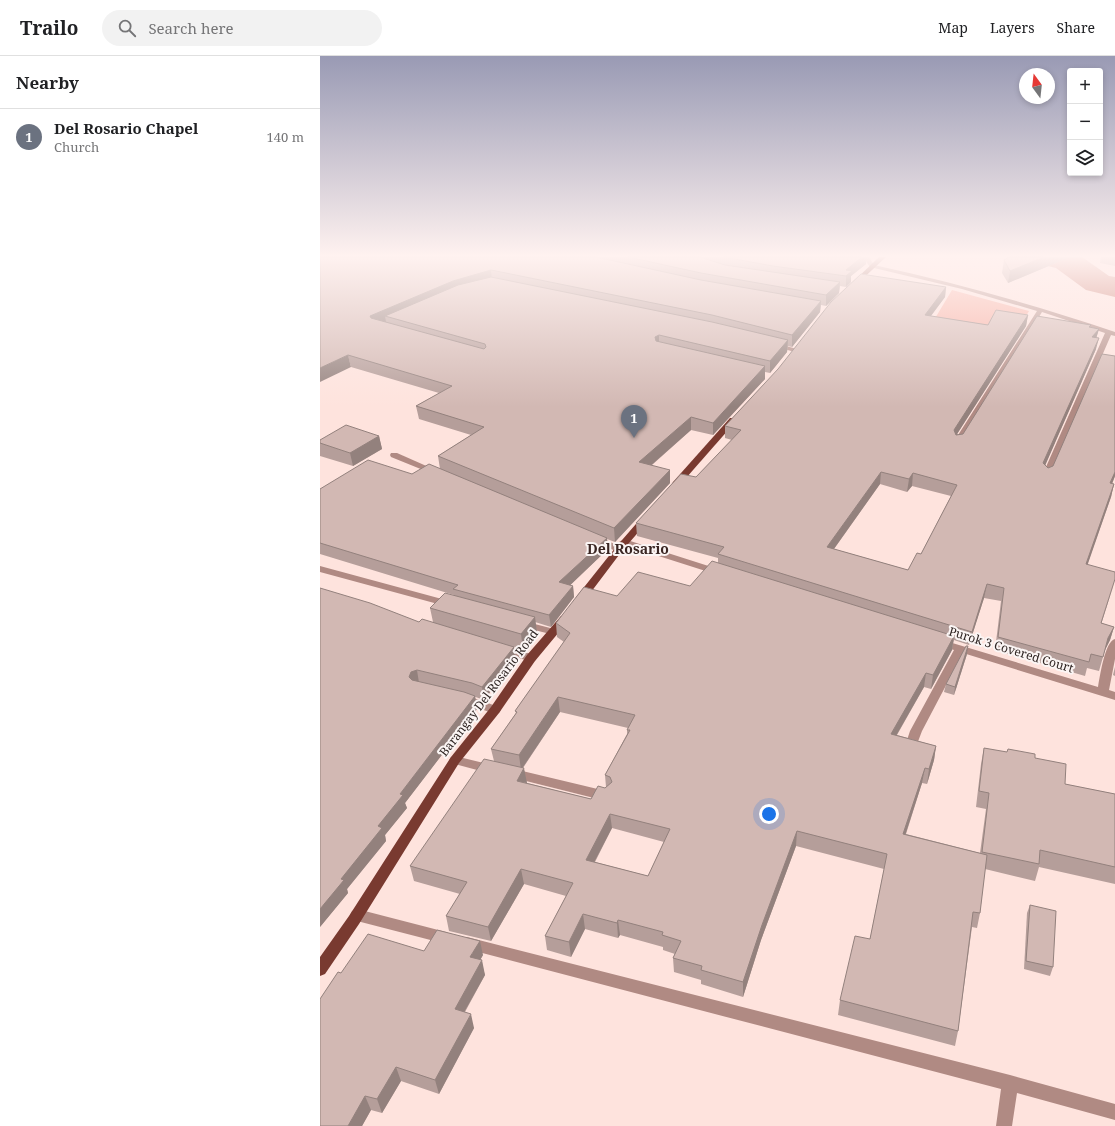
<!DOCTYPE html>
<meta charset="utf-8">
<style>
:root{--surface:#fff;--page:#f2f2f2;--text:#202124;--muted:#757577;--line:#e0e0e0;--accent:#c73a2a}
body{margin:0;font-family:"Noto Serif",serif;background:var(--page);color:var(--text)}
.controls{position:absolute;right:12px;top:12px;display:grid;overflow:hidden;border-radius:4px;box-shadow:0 2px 6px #0003}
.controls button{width:36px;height:36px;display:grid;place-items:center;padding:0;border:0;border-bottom:1px solid var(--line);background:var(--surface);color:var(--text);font:20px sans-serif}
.compass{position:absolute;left:699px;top:12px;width:36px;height:36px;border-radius:50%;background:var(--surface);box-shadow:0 2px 6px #0003;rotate:345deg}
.you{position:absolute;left:449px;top:758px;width:14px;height:14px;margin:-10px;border:3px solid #fff;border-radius:50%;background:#1a73e8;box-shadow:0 0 0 6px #1a73e833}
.badge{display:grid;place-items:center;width:26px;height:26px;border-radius:50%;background:var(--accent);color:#fff;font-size:13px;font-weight:700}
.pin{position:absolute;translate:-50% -33px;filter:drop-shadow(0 1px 2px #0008)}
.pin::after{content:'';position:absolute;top:21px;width:14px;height:12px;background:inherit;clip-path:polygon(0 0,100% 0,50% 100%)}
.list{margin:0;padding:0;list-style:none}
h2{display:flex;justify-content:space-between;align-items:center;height:52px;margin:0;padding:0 16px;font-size:17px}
h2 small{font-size:13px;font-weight:400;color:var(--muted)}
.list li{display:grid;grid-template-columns:26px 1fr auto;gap:12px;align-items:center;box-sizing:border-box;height:56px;padding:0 16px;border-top:1px solid var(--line)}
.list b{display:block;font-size:15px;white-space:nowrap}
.list p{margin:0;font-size:13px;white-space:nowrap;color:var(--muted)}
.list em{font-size:13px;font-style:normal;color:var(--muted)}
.icon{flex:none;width:22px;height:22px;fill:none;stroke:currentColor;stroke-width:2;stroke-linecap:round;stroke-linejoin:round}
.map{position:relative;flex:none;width:795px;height:1070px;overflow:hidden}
header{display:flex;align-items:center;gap:24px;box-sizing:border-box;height:56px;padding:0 20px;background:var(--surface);border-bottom:1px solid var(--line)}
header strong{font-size:19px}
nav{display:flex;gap:22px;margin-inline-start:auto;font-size:14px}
.search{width:280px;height:36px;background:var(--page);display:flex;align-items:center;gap:10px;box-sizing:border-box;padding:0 14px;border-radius:22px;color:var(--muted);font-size:15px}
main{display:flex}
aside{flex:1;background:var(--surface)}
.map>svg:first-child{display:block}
</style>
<header>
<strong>Trailo</strong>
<div class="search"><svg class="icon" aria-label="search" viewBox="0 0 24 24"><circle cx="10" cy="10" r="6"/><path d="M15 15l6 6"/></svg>Search here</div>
<nav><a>Map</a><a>Layers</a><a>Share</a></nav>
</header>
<main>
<aside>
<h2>Nearby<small></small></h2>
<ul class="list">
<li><span class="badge" style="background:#6b7280">1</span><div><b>Del Rosario Chapel</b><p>Church</p></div><em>140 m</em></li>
</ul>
</aside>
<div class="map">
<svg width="795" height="1070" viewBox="0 0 795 1070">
<rect width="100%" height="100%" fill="#fee3dd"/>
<path fill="#f6ab9e" d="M 632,234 L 709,255 L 693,282 L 611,269 Z"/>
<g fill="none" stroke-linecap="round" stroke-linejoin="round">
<path fill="#c47265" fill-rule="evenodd" d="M 715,201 L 762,201 L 789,220 L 795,221 L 795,241 L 766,234 L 736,212 L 720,208 Z"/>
<g fill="#b08a83" fill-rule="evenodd">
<path d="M 543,201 L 549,201 L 554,209 C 636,227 716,249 795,276 L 795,280 L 791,279 L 729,422 L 726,423 L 722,420 L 785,277 L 722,256 L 641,387 L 640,389 L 634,389 L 633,387 L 717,255 L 642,233 L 550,211 Z"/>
<path d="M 455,287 L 477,293 L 478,294 L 475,296 L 453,290 L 453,288 Z"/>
<path d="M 71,397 L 77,397 L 120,416 L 116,419 L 113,418 L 71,401 L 70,399 Z"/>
<path d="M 275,480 L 302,491 L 304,493 L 302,495 L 296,495 L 272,485 L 270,483 L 272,481 Z"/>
<path d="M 304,483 L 401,514 L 403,516 L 398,519 L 395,518 L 301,488 L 299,486 Z"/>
<path d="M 0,510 L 133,546 L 134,548 L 129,551 L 0,516 Z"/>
<path d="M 203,565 L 238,574 L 239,576 L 234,579 L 199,570 L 198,568 L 199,566 Z"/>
<path d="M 619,583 L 778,631 C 780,620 785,585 795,583 L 795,603 L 789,634 L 795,636 L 795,644 L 643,597 L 602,675 L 594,696 L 590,697 L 586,696 L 584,693 L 590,675 L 634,594 L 615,588 L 614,586 Z"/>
<path d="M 182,590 L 215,599 L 216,602 L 215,605 L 211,606 L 178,595 L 177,593 L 178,591 Z"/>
<path d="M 145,639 L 179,651 L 181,654 L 179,657 L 175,658 L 141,646 L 139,643 L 141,640 Z"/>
<path d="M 135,700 L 176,710 L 178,713 L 176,716 L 172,718 L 131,707 L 129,704 L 131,701 Z"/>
<path d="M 194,713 L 286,735 L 290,737 L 292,740 L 290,743 L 286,745 L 190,721 L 188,718 L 190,715 Z"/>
<path d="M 37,853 L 126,876 L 131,878 L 133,882 L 131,886 L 126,888 L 37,865 L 32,863 L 30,859 L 32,855 Z"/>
<path d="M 147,881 L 690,1019 L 795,1048 L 795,1064 L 697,1037 L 692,1070 L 676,1070 L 681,1033 L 147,893 L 142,891 L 140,887 L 142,883 Z"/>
</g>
<g fill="#793a30" fill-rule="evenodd">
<path d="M 559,201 L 566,201 L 537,228 L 533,228 L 533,226 Z"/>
<path d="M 410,362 L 413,362 L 417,364 L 359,430 L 353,430 L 352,428 L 353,426 Z"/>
<path d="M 325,460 L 328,461 L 330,463 L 328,465 L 302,495 L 265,544 L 257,544 L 256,542 L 257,540 L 296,491 L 322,461 Z"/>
<path d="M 245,559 L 249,560 L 250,562 L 249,564 L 215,605 L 179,657 L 139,707 L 39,868 L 5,918 L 0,920 L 0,901 L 29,860 L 131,701 L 171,651 L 207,599 L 241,560 Z"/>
</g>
</g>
<g fill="#b59e9a" fill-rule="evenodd">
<path d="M 0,201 L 546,201 L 546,208 L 531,220 L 531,226 L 526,231 L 520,230 L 519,237 L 506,250 L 501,249 L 500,256 L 472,291 L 468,290 L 467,296 L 450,317 L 445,316 L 445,323 L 393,379 L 371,374 L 332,409 L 350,427 L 295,486 L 287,483 L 288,493 L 250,529 L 253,530 L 254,541 L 231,571 L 215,566 L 217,576 L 203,594 L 194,591 L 196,603 L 164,644 L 150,639 L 155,640 L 157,653 L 85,747 L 87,752 L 65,779 L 66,785 L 27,833 L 28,837 L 0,871 L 99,566 L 113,566 L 110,552 L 134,539 L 0,498 L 0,433 L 92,418 L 120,413 L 118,400 L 151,379 L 99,363 L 96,350 L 119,337 L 31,311 Z"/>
<path d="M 750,201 L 688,227 L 682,217 L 684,204 Z"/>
<path d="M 781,201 L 795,201 L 795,210 L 780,207 Z"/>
<path d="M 626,231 L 625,241 L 611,260 L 668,269 L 708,259 L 706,270 L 637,378 L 643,378 L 770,271 L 779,273 L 776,282 L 776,293 L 725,409 L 728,412 L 733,410 L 795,300 L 795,420 L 792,428 L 794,428 L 791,441 L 767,509 L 781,567 L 794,571 L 790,584 L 785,594 L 779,615 L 767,612 L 765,620 L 675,594 L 681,545 L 664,542 L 649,589 L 634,584 L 632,594 L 611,633 L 604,631 L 577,679 L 616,690 L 614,704 L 607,728 L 602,727 L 586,778 L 660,797 L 666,753 L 656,751 L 661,708 L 664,692 L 715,702 L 745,728 L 795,738 L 795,828 L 719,811 L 715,825 L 665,813 L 660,857 L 657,872 L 652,871 L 638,975 L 635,990 L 518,959 L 520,944 L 550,883 L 564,813 L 476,790 L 441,884 L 423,941 L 381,928 L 381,924 L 354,916 L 353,902 L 355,898 L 343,894 L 343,891 L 300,879 L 298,882 L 265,873 L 251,901 L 227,894 L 225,880 L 246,840 L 204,828 L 171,885 L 129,875 L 126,860 L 140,838 L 94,825 L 90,810 L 174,705 L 171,693 L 196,657 L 195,655 L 244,586 L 237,581 L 236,567 L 297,540 L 370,530 L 398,507 L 398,502 L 317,480 L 316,467 L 376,421 L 412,384 L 405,382 L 405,370 ZM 560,428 L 587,436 L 592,430 L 631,440 L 601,498 L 588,514 L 514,493 ZM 240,656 L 308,672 L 307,674 L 307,678 L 285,719 L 286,731 L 271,743 L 207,727 L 203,712 ZM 292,772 L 344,786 L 328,820 L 275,806 Z"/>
<path d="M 59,380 L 62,393 L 33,410 L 0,400 L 0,384 Z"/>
<path d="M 647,598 L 634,639 L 624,636 L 626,628 Z"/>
<path d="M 795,611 L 795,620 L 793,619 Z"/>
<path d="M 710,849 L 733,911 L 730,920 L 704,913 L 707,857 Z"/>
<path d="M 104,895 L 163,899 L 160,904 L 165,919 L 145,956 L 154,972 L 119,1038 L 81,1025 L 62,1057 L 51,1054 L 42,1070 L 0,1070 L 21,917 Z"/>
</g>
<g fill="#93817d">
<path d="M 542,201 L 546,201 L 546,208 L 531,220 L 531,226 L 526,231 L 526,214 Z"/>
<path d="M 724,201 L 750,201 L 688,227 L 690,215 Z"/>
<path d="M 171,214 L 172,225 L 65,260 L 66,266 L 53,271 L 50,260 L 133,225 Z"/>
<path d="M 520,226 L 519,237 L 506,250 L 506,239 Z"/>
<path d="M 626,231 L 625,241 L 604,269 L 605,259 Z"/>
<path d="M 501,245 L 500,256 L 472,291 L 472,279 Z"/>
<path d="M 708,259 L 706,270 L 632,386 L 634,374 Z"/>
<path d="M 779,273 L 776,283 L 772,281 Z"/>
<path d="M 339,279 L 339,291 L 335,281 Z"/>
<path d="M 779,282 L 776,293 L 721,419 L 723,407 Z"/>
<path d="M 468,284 L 467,296 L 450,317 L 450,305 Z"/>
<path d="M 28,299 L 31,311 L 0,326 L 0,312 Z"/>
<path d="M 445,310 L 445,323 L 393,379 L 393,367 Z"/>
<path d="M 371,361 L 371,374 L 320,419 L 319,406 Z"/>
<path d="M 59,380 L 62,393 L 33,410 L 30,397 Z"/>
<path d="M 350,414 L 350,427 L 295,486 L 294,472 Z"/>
<path d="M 561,416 L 560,428 L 506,504 L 507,491 Z"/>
<path d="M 795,416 L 795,420 L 787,440 L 790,427 Z"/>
<path d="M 593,417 L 592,430 L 587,436 L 589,423 Z"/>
<path d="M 794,428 L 791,441 L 763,522 L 766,508 Z"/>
<path d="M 287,482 L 288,493 L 241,538 L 239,526 Z"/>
<path d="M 795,524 L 777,581 L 781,567 Z"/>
<path d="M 667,528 L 664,542 L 649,589 L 652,576 Z"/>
<path d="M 253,530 L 254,541 L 231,571 L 229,559 Z"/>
<path d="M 215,561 L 217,576 L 203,594 L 201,578 Z"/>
<path d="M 794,571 L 790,584 L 784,596 L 788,582 Z"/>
<path d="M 634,580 L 632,594 L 611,633 L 613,619 Z"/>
<path d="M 648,590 L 647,598 L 634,639 L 635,631 Z"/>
<path d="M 194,591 L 196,603 L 164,644 L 162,631 Z"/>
<path d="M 97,614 L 99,627 L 94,628 L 89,621 L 91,616 Z"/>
<path d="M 606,617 L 604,631 L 569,692 L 571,678 Z"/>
<path d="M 155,640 L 157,653 L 85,747 L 87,752 L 65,779 L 66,785 L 27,833 L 28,837 L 0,871 L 0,853 L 58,770 L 80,738 Z"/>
<path d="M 238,641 L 240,656 L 201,714 L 199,699 Z"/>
<path d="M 616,690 L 614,704 L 607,728 L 609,713 Z"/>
<path d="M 204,712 L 207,727 L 197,725 Z"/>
<path d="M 605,712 L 602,727 L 581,792 L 583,778 Z"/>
<path d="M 290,758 L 292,772 L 268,818 L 266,804 Z"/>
<path d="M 477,775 L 476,790 L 441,884 L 423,941 L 423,926 L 442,869 Z"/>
<path d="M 201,813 L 204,828 L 171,885 L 168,871 Z"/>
<path d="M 263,858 L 265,873 L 251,901 L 249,886 Z"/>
<path d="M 298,864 L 300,879 L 298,882 L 297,867 Z"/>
<path d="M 160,885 L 163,899 L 154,915 L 150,901 Z"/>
<path d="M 162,904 L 165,919 L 138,967 L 135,953 Z"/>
<path d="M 151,958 L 154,972 L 119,1038 L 115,1024 Z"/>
<path d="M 76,1011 L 81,1025 L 62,1057 L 57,1043 Z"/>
<path d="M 45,1040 L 51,1054 L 42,1070 L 28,1070 Z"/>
</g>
<g fill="#d2b8b3" stroke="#93817d" fill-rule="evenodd">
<path d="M 0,201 L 276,201 L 381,224 L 501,245 L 472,279 L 392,259 L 171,214 L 133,225 L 50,260 L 51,262 L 164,293 L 166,291 L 165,288 L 65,260 L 138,229 L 171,221 L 392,266 L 468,284 L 450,305 L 339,279 L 335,281 L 336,285 L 445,310 L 393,367 L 371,361 L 319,406 L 350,414 L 294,472 L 118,400 L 164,371 L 96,350 L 132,330 L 28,299 L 0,312 Z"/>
<path d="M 308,201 L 380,201 L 405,209 L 520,226 L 506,239 L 381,217 Z"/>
<path d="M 403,201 L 542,201 L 526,214 L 532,215 L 526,220 L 453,210 Z"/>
<path d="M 689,201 L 724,201 L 690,215 L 684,204 Z"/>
<path d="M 541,218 L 626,231 L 605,259 L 668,269 L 676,254 L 708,259 L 634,374 L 636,379 L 643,378 L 717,260 L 771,269 L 769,271 L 779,273 L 772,281 L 779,282 L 723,407 L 728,412 L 733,410 L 782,298 L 795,300 L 795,416 L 790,427 L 794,428 L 766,508 L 795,516 L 795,523 L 781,567 L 794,571 L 788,582 L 783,601 L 771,598 L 769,606 L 678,581 L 684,532 L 667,528 L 652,576 L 398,498 L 404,491 L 316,467 L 361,418 L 376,421 L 421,374 L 405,370 L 458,313 L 511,246 ZM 561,416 L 589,423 L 593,417 L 637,429 L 601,498 L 597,497 L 588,514 L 507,491 Z"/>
<path d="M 26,369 L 59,380 L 30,397 L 0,387 L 0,384 Z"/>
<path d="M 48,404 L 92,418 L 109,408 L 287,482 L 239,526 L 253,530 L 229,559 L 133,533 L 138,529 L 0,487 L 0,433 Z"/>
<path d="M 392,505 L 634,580 L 613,619 L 606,617 L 571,678 L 616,690 L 609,713 L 605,712 L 583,778 L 667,799 L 660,857 L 653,856 L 638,975 L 520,944 L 535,880 L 550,883 L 567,798 L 477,775 L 442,869 L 423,926 L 381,914 L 382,910 L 353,902 L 361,885 L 342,879 L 343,876 L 298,864 L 297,867 L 263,858 L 249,886 L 225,880 L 253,827 L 201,813 L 168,871 L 126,860 L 147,826 L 90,810 L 164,703 L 204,712 L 197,725 L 271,743 L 278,730 L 285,732 L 292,726 L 290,721 L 285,719 L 310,674 L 307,674 L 315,659 L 238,641 L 199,699 L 171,693 L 197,656 L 195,655 L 250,577 L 236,567 L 264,531 L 297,540 L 318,516 L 370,530 ZM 290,758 L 350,773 L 328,820 L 266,804 Z"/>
<path d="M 0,532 L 50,547 L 99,566 L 102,563 L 194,591 L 162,631 L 152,627 L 97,614 L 91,616 L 89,621 L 92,624 L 144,636 L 155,640 L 80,738 L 83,739 L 58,770 L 62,772 L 21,823 L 24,824 L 0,853 Z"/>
<path d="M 125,537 L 215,561 L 201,578 L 110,552 Z"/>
<path d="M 646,590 L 648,590 L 635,631 L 626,628 Z"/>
<path d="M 664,692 L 687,696 L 688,693 L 715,698 L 715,702 L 746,708 L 745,728 L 795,738 L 795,811 L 720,794 L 719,808 L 662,796 L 669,737 L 659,735 Z"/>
<path d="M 710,849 L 736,855 L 733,911 L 706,905 Z"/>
<path d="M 117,874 L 160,885 L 150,901 L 162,904 L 135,953 L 151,958 L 115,1024 L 76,1011 L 57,1043 L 45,1040 L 28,1070 L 0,1070 L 0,943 L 18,916 L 21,917 L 48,878 L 104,895 Z"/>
</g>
<linearGradient id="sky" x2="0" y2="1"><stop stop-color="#999ab4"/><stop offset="0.57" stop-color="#fff2f0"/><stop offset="1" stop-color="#fff2f0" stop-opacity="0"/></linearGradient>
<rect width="795" height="351" fill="url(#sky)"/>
<g text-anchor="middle" stroke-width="4" stroke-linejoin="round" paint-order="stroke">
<g font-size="12" fill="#2f2523" stroke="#fbf5f4">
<text transform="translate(691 594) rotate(17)" y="4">Purok 3 Covered Court</text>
<text transform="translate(169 637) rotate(-53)" y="4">Barangay Del Rosario Road</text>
</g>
<g font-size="14" font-weight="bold" fill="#3a2623" stroke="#fbf5f4">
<text x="308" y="498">Del Rosario</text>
</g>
</g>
</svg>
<div class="controls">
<button>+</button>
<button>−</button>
<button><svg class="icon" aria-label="layers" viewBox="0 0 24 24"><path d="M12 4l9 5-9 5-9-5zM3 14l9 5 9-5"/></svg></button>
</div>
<svg class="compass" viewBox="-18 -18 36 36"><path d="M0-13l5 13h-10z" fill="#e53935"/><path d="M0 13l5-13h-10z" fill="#757577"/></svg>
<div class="you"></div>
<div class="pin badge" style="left:314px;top:382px;background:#6b7280">1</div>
</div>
</main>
